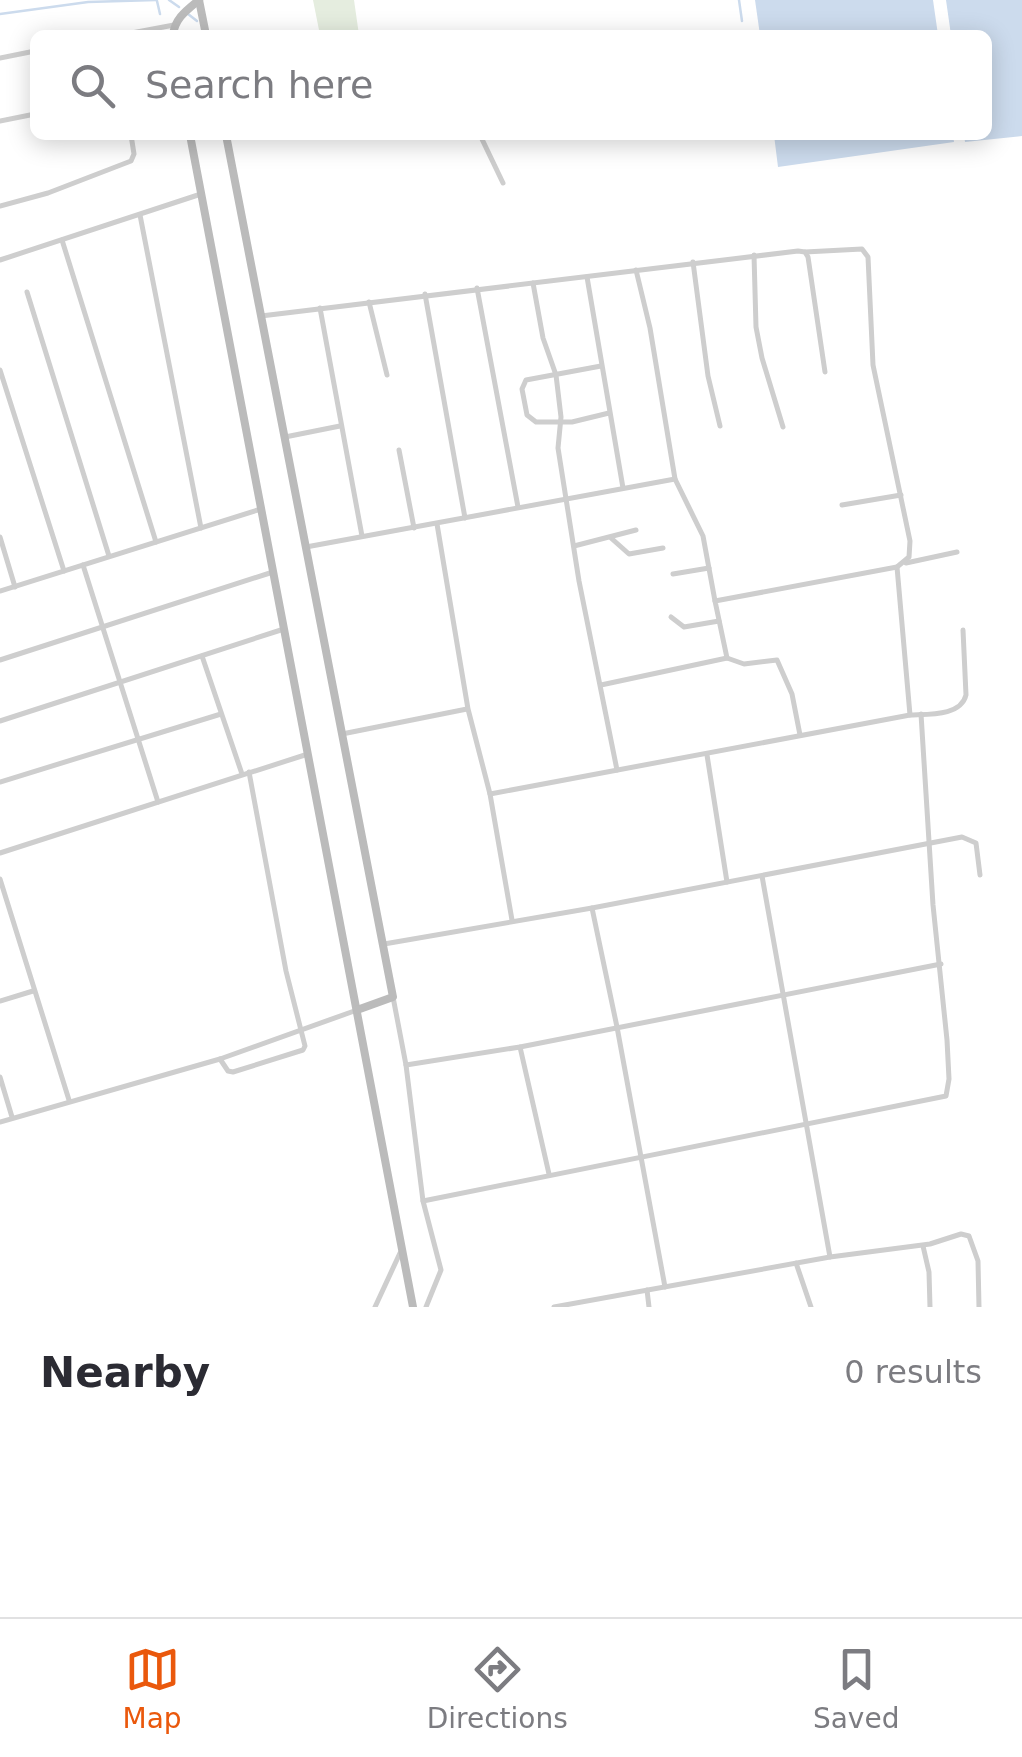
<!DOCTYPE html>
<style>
:root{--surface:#fff;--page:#f2f2f3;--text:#2b2b33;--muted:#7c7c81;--line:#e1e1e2;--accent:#ea580c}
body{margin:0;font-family:"DejaVu Sans",sans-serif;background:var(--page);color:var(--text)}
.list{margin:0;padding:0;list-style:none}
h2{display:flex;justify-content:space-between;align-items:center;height:130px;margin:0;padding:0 40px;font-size:42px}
h2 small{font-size:32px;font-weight:400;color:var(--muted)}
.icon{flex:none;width:55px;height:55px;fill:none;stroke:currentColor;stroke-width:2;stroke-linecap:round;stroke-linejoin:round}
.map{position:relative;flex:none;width:1022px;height:1307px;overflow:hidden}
.search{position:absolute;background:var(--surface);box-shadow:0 5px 25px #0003;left:30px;right:30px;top:30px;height:110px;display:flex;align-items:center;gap:25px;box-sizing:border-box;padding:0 35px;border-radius:15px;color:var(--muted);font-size:38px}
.sheet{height:310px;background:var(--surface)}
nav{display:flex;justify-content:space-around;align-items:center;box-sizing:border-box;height:140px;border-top:2px solid var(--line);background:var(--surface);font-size:28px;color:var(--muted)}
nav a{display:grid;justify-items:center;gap:5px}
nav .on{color:var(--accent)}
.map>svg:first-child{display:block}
</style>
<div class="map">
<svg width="1022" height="1307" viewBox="0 0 1022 1307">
<rect width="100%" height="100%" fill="#fff"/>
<path fill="#e5eddf" d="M 313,0 L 354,0 L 359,35 L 320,35 Z"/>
<g fill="#ccdbed">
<path d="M 755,0 L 933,0 L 938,35 L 760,35 Z"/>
<path d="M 946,0 L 1022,0 L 1022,136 L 965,142 L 964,135 L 987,135 L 987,35 L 951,35 Z"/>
<path d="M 774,135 L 953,135 L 954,142 L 778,167 Z"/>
</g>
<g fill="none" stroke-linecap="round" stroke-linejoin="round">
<g stroke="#ccdbed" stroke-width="2.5">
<path d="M 169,0 L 179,7"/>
<path d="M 739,0 L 742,21"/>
<path d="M 157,1 L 160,14"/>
<path d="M 0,14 L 88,2 L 156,0"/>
<path d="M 188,14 L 197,21"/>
<path d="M 163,31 L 164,35"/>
</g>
<g stroke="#cecece" stroke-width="5">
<path d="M 121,35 L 174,25"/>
<path d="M 0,58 L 35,51"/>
<path d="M 0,121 L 35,114"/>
<path d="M 480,135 L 503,183"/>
<path d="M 0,206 L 48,193 L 131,161 L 134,154 L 131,135"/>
<path d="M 140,215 L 201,528"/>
<path d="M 62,240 L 156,542"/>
<path d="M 754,255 L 756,327 L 762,358 L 783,427"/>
<path d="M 0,260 L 201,194"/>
<path d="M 693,262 L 708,376 L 720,426"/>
<path d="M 636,270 L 650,328 L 675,479 L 703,536 L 715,601"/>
<path d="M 587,277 L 623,488"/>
<path d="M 533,283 L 543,338 L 556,375 L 561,417 L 558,448 L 579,581 L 617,770"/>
<path d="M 477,288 L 518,507"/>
<path d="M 27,292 L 109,556"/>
<path d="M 425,294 L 465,518"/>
<path d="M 369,302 L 387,375"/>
<path d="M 320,308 L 362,536"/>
<path d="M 261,316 L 798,251 L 805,252 L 808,257 L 825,372"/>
<path d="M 601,366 L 526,380 L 522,389 L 527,415 L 536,422 L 572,422 L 609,413"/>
<path d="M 0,370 L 64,571"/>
<path d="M 285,437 L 340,426"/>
<path d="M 399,450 L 414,528"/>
<path d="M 842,505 L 901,495"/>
<path d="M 437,524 L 468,709 L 490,794 L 512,920"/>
<path d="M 0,537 L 15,587"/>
<path d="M 611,538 L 629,554 L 663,548"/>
<path d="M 574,546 L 636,530"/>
<path d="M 306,547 L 675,479"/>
<path d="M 906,563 L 957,552"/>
<path d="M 83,565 L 158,802"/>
<path d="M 897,567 L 910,715"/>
<path d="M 673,574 L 709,568"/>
<path d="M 0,591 L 261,509"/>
<path d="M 671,617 L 684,627 L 719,621"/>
<path d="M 202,656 L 242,774"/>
<path d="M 727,658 L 715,601 L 897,567 L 909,557 L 910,541 L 873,365 L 868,257 L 862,249 L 805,252"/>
<path d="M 0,660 L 273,572"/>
<path d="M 601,685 L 727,658 L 744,664 L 777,660 L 792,694 L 800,735"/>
<path d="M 0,721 L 284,629"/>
<path d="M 342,734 L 467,709"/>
<path d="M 707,755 L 727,882"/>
<path d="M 0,782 L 221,714"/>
<path d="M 490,794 L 910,715 C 929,714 961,716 966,695 L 963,630"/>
<path d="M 0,853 L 308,754"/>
<path d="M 762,876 L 830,1257"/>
<path d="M 0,879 L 69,1100"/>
<path d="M 592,908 L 617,1027 L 665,1287"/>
<path d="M 384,944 L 592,908 L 962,837 L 976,843 L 980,875"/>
<path d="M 393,997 L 406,1065 L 423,1201 L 441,1270 L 426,1307"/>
<path d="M 0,1001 L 33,991"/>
<path d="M 520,1047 L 549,1174"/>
<path d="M 220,1059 L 228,1071 L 233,1072 L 303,1050 L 305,1046 L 286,971 L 249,772"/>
<path d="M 406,1065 L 520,1047 L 941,964"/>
<path d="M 0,1077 L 12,1117"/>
<path d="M 0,1122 L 220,1059 L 357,1010"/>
<path d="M 423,1201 L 946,1096 L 949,1079 L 947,1040 L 933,905 L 921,714"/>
<path d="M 923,1246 L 929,1272 L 930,1307"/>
<path d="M 796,1263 L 811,1307"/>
<path d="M 647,1290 L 649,1307"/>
<path d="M 375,1307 L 400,1253"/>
<path d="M 554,1307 L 830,1257 L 930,1244 L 961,1234 L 969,1236 L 978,1261 L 979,1307"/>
</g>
<g stroke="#bbb" stroke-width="8">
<path d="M 199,0 L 206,35"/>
<path d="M 173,35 C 175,18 187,10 199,0"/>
<path d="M 190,135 L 413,1307"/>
<path d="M 226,135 L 393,997 L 357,1010"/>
</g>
</g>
</svg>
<div class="search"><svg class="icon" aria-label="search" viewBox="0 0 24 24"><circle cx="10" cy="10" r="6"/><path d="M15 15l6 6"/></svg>Search here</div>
</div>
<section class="sheet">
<h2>Nearby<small>0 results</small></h2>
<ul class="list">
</ul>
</section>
<nav>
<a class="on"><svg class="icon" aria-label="map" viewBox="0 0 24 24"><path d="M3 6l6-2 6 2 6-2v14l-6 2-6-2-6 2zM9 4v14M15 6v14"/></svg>Map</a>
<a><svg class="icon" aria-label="directions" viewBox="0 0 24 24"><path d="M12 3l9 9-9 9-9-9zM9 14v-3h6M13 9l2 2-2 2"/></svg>Directions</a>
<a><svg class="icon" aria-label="saved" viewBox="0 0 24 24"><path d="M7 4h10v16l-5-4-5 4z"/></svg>Saved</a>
</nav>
